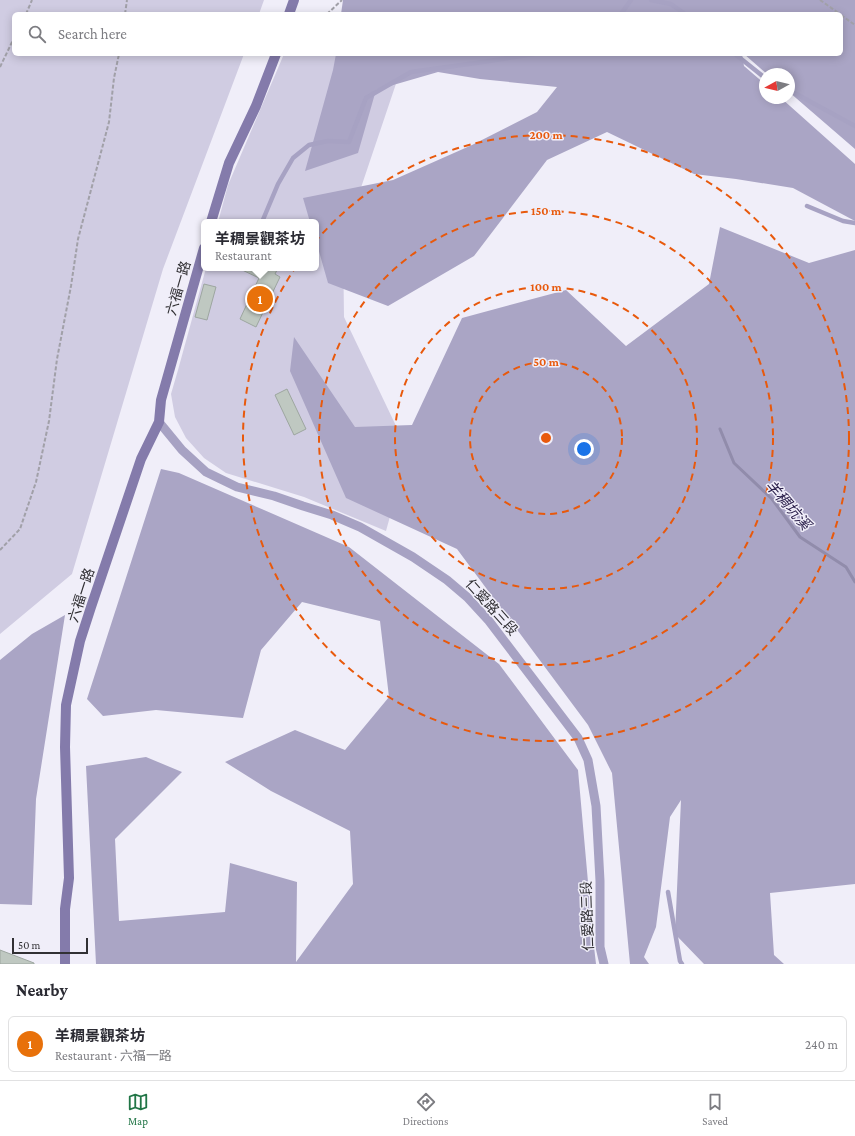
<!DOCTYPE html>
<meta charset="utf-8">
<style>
:root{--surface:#fff;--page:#f7f7f7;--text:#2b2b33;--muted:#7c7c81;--line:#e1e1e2;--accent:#217546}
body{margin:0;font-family:"Crimson Pro","Noto Sans TC",serif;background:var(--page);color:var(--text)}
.compass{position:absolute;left:759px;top:68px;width:36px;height:36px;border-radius:50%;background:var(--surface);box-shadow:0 2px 10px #0003;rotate:262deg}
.scale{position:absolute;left:12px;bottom:10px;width:76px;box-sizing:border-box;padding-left:4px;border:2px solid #313034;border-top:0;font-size:11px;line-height:14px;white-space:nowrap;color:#313034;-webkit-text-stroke:3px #f0eef9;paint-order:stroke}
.you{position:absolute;left:584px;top:449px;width:14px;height:14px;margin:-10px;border:3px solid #fff;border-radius:50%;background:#1a73e8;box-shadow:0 0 0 6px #1a73e833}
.badge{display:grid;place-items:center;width:26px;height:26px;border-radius:50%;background:var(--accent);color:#fff;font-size:13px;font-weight:700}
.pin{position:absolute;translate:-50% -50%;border:2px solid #fff;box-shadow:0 1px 4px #0006}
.popup{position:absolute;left:201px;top:219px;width:118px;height:52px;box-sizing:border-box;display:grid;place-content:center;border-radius:6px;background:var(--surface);filter:drop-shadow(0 1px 3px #0005);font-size:13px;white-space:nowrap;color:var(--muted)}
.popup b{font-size:15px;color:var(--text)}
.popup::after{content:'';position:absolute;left:50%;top:100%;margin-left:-8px;border:8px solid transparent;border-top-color:var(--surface)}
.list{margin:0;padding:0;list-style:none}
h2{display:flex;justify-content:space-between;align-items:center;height:52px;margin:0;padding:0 16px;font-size:17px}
h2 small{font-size:13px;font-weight:400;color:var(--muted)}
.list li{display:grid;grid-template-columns:26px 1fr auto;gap:12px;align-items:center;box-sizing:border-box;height:56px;margin:0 8px 8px;padding:0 8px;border:1px solid var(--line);border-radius:6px}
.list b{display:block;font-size:15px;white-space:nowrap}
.list p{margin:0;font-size:13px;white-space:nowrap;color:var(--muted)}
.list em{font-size:13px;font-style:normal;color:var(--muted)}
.icon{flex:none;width:22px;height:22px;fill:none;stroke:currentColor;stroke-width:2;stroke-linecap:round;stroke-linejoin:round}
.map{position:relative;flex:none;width:855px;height:964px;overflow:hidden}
.search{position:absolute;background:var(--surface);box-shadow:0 2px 10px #0003;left:12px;right:12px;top:12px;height:44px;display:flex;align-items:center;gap:10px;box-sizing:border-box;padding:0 14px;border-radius:6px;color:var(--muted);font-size:15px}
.sheet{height:116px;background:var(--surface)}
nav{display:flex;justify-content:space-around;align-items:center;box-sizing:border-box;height:56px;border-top:1px solid var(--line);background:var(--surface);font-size:11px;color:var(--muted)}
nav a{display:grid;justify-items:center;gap:2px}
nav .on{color:var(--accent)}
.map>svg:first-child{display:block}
</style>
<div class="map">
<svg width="855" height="964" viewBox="0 0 855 964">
<rect width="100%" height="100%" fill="#f0eef9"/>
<g fill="#d0cce2">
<path d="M 0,0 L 264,0 L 259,14 L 14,14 L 14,54 L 244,54 L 163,269 L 72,574 L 0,634 Z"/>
<path d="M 284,54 L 406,54 L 343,241 L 344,317 L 408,451 L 386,531 L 304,497 L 226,473 L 204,458 L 186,438 L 175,417 L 171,394 L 178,370 L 206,268 L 316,268 L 316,222 L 218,222 L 228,185 Z"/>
</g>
<g fill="#aaa5c5">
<path d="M 343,0 L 855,0 L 855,149 L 789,92 L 789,74 L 767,74 L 744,54 L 841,54 L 841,14 L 341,14 Z"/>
<path d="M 336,54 L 742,54 L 744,66 L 765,84 L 765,98 L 781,98 L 855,164 L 855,221 L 793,188 L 736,179 L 694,174 L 607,132 L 547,160 L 474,256 L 388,306 L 328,283 L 316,241 L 316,222 L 310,222 L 303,198 L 393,180 L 472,145 L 537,112 L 557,87 L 480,79 L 438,72 L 376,90 L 358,153 L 305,171 L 333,70 Z"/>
<path d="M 720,227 L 809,263 L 855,250 L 855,884 L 770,893 L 774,955 L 784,964 L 704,964 L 675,934 L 681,800 L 670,817 L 656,927 L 644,957 L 649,964 L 630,964 L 612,773 L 588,725 L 457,549 L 346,498 L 290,371 L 294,337 L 355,427 L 412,425 L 462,318 L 566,290 L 626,346 L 709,284 Z"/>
<path d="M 161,469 L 179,473 L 349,547 L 499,664 L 578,770 L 593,938 L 596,964 L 96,964 L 86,766 L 146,757 L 182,772 L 115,839 L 119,921 L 225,912 L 230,863 L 297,882 L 296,962 L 353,884 L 350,831 L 271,791 L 225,762 L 295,730 L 345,750 L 389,697 L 380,621 L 302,602 L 261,650 L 243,718 L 156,710 L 103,716 L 87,699 Z"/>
<path d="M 65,615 L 36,799 L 32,905 L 0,904 L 0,660 L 32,634 Z"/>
</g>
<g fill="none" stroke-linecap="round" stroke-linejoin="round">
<path stroke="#918cab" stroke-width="3" d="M 720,429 L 734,463 L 772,499 L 800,537 L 846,567 L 855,582"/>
</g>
<g fill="#bfc8c1" stroke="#9da6a0">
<path d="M 238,268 L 278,268 L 275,274 L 280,277 L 256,327 L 240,319 L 259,278 Z"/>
<path d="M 204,284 L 216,287 L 207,320 L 195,317 Z"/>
<path d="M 287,389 L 306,429 L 294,435 L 275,395 Z"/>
<path d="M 0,950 L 34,963 L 34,964 L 0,964 Z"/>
</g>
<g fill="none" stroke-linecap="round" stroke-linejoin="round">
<g stroke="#a1a0a8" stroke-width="2" stroke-dasharray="4 2" stroke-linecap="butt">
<path d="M 820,0 L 840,14"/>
<path d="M 26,14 L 32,0"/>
<path d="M 125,14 L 127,0"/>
<path d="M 327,14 L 342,0"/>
<path d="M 841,15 L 855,25"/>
<path d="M 0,67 L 14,38"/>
<path d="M 0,550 L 20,529 L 36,482 L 49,421 L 57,359 L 71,286 L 78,239 L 109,122 L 114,78 L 119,54"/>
</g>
<g stroke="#a7a2c3" stroke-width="4.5">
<path d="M 651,0 L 671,4 L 685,14"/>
<path d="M 621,14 L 631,0"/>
<path d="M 735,54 L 765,78"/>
<path d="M 789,90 L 855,126"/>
<path d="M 807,206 L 843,221 L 855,223"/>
<path d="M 262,222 L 278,184 L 293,158 L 309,145 L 328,141 L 349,142 L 366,98 L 411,72 L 476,63 L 534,54"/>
<path d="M 668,892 L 680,961 L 682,964"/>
</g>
<path stroke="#a7a2c3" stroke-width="9" d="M 159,422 L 182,450 L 206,472 L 237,487 L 274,496 L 303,506 L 332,515 L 360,527 L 413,557 L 447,580 L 467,597 L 489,621 L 578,738 L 588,760 L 596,806 L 600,881 L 600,947 L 604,964"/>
<g stroke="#847bab" stroke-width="10">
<path d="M 289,14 L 294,0"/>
<path d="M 211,222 L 229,163 L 256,106 L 276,54"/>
<path d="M 65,964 L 65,909 L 69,878 L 65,747 L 66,705 L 80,641 L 91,607 L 141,459 L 159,422 L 161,400 L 204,248"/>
</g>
</g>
<g fill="none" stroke="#e8590c" stroke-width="2" stroke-dasharray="7 5">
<circle cx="546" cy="438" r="76"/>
<circle cx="546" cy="438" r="151"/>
<circle cx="546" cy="438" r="227"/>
<circle cx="546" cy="438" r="303"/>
</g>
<g text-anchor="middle" stroke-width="3" stroke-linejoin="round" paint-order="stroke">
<g font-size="14" fill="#313034" stroke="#f0eef9">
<text transform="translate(178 288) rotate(-74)" y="5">六福一路</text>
<text transform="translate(81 595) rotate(-72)" y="5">六福一路</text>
<text transform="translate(492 607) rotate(48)" y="5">仁愛路三段</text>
<text transform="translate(587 916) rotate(-92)" y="5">仁愛路三段</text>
</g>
<g font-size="15" font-style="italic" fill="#2d224d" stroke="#f0eef9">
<text transform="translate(788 505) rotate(49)" y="5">羊稠坑溪</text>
</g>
</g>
<circle cx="546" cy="438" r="6" fill="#e8590c" stroke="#f0eef9" stroke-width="2"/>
<g font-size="12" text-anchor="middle" font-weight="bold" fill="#e8590c" stroke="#f0eef9" stroke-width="3" stroke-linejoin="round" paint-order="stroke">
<text x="546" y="139">200 m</text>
<text x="546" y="215">150 m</text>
<text x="546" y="291">100 m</text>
<text x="546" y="366">50 m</text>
</g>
</svg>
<svg class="compass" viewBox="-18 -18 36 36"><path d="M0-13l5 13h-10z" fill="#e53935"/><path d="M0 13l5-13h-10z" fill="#7c7c81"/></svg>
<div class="scale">50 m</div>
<div class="you"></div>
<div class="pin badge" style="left:260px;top:299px;background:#e8710a">1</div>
<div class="popup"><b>羊稠景觀茶坊</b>Restaurant</div>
<div class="search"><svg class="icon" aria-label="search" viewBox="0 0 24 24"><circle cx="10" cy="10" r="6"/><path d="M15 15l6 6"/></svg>Search here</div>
</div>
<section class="sheet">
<h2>Nearby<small></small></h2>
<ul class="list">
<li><span class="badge" style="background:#e8710a">1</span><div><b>羊稠景觀茶坊</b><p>Restaurant · 六福一路</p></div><em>240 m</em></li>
</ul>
</section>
<nav>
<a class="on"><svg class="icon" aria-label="map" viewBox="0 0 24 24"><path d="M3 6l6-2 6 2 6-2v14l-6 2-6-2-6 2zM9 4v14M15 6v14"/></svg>Map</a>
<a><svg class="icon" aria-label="directions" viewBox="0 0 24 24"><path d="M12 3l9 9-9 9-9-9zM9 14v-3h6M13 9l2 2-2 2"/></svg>Directions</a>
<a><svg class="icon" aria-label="saved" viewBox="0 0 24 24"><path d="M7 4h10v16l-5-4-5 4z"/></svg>Saved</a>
</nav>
